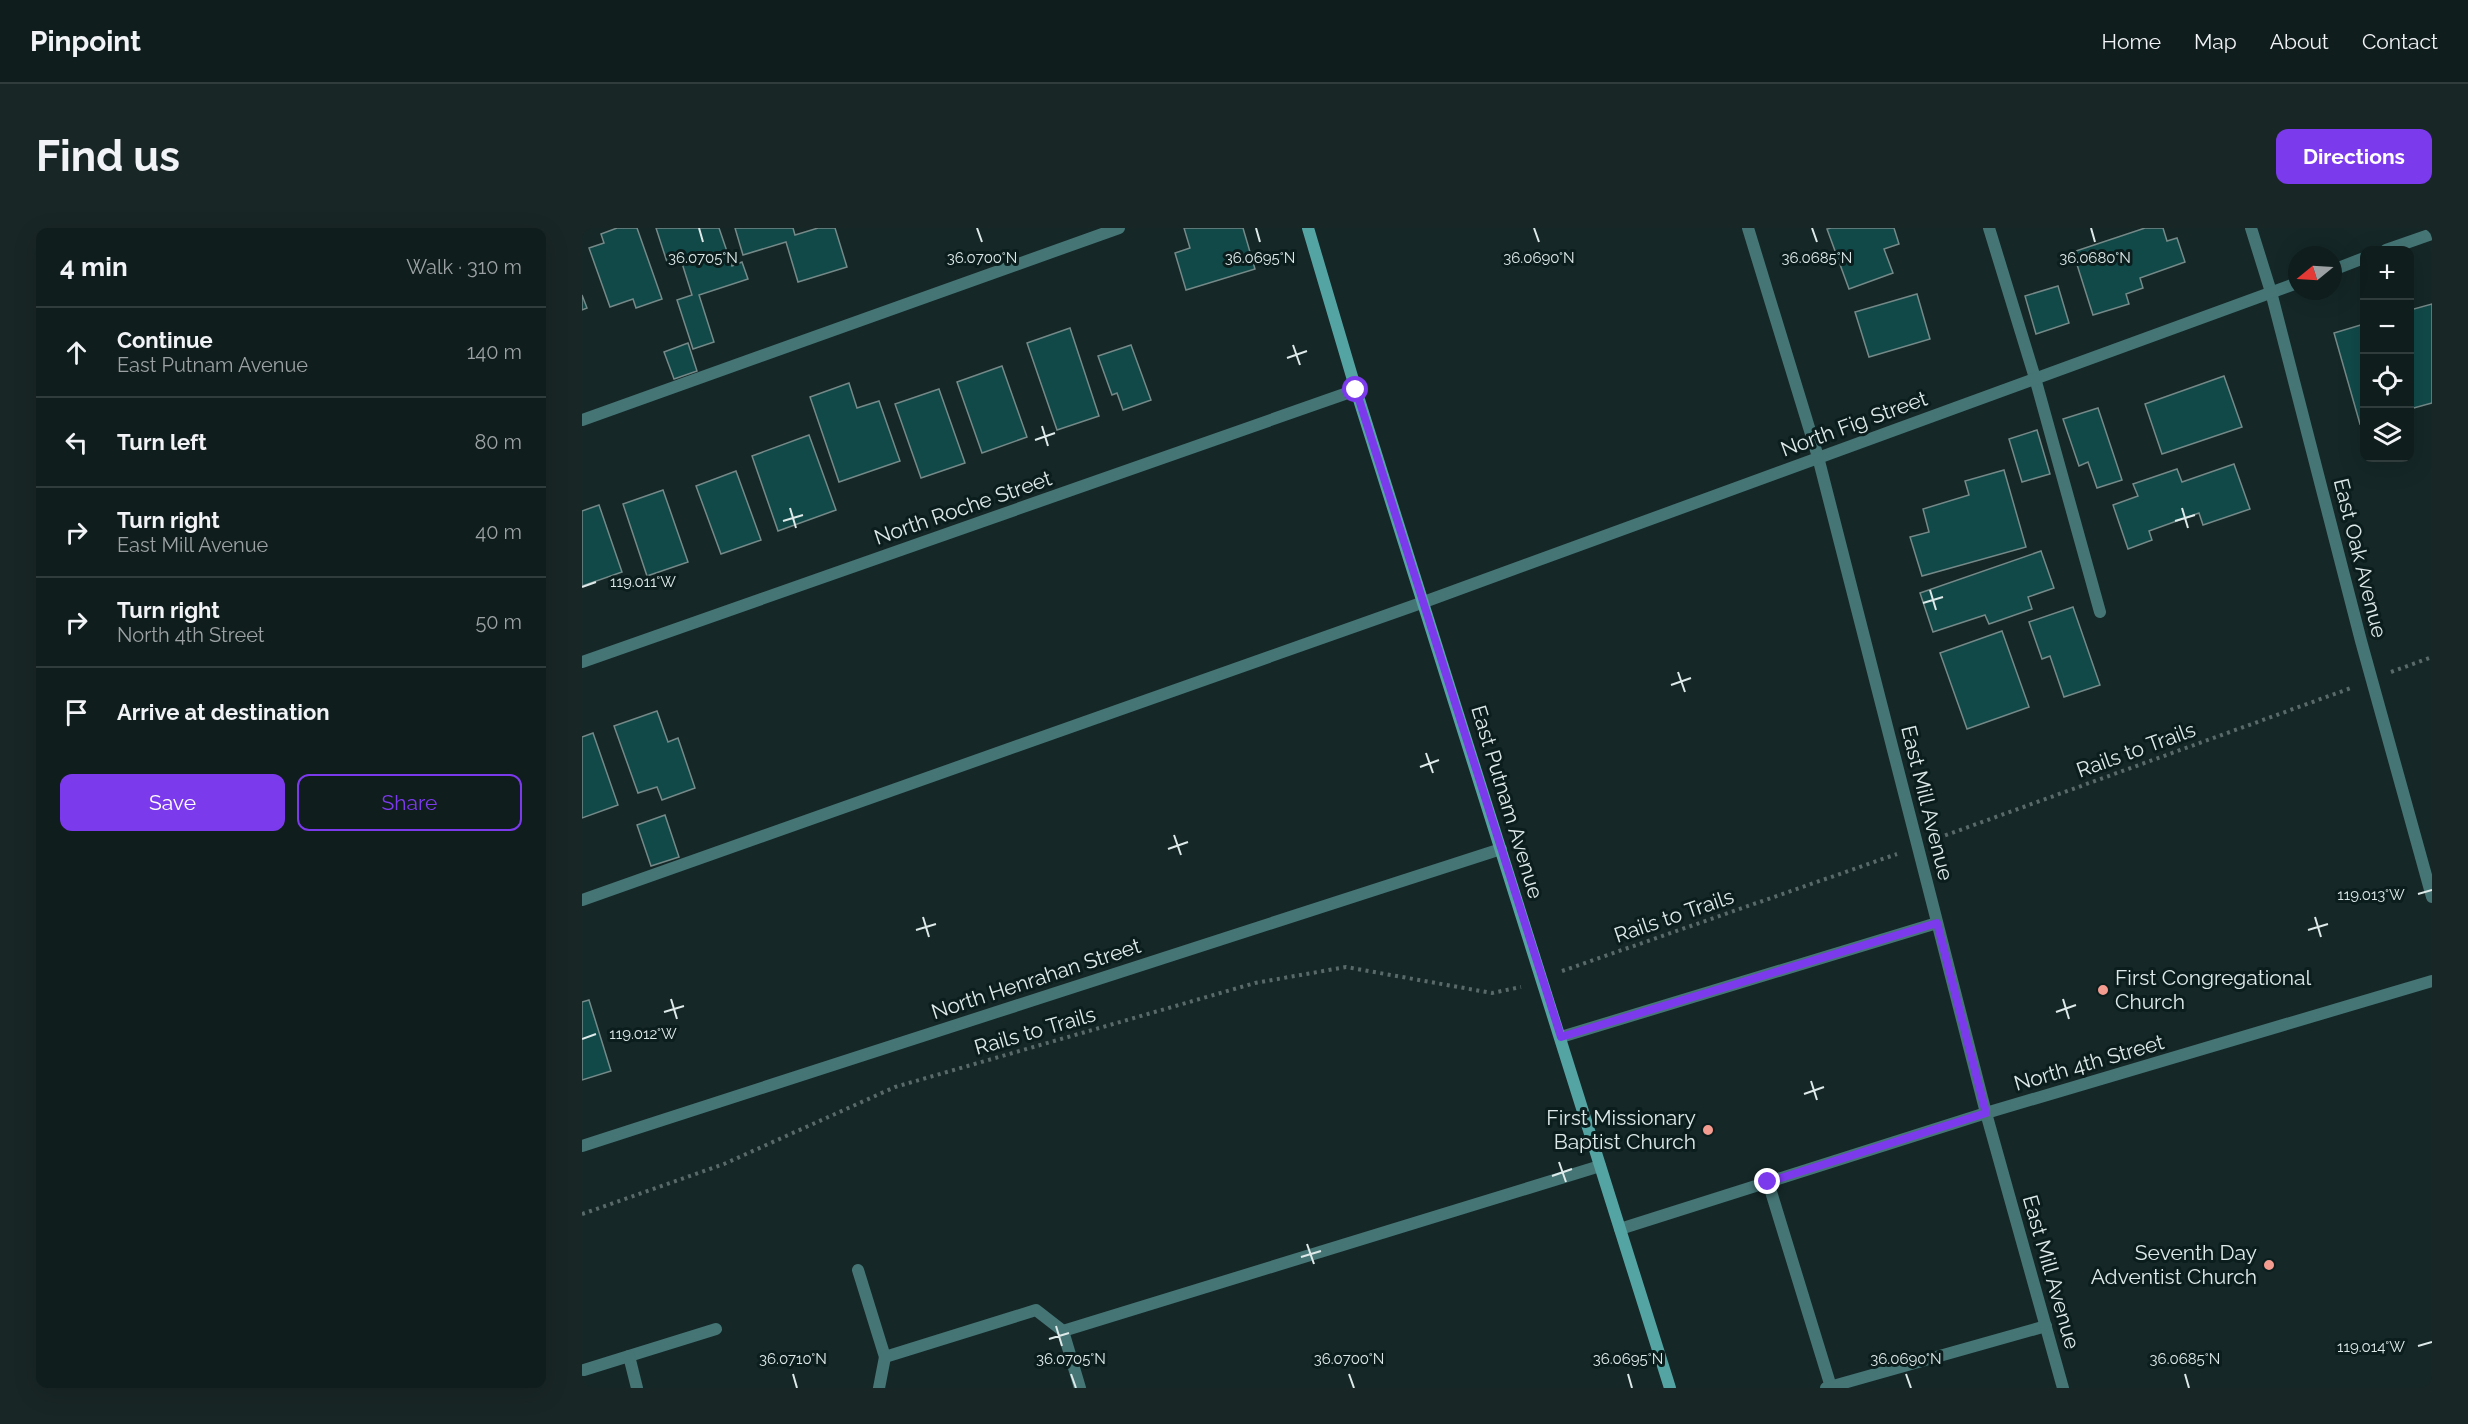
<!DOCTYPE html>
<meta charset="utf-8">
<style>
:root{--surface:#101d1d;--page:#192626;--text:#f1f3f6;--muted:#9ca2a4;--line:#303b3b;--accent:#7c3aed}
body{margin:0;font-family:Raleway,sans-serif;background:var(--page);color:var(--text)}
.controls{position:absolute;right:18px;top:18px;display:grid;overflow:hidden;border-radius:12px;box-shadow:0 6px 24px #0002}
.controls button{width:54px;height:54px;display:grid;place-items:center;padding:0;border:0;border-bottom:2px solid var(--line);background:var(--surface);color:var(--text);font:30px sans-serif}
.compass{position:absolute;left:1706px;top:18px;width:54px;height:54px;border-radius:50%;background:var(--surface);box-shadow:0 6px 24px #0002;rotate:252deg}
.stop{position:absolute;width:18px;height:18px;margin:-14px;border:4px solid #7c3aed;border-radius:50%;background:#fff}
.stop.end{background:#7c3aed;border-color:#fff;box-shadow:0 2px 6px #0008}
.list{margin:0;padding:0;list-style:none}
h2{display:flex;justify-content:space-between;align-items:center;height:78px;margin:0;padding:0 24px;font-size:26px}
h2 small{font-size:20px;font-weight:400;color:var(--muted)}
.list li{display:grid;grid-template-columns:39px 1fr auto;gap:18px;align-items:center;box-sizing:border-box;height:90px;padding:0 24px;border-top:2px solid var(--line)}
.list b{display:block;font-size:22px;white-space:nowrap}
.list p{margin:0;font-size:20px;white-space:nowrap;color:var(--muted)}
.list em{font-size:20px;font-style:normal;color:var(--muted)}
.actions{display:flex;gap:12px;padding:18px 24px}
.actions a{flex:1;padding:14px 0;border:2px solid var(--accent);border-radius:12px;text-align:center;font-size:21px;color:var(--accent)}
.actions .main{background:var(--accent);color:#fff}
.icon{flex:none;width:33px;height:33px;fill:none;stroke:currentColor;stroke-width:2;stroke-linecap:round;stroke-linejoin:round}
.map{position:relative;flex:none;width:1850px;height:1160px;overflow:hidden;border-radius:12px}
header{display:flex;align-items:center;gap:36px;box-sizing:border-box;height:84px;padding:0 30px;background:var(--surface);border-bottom:2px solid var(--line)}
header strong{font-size:28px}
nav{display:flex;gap:33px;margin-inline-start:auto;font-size:21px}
.intro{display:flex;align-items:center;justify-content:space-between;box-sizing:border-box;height:144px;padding:0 36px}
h1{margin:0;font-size:42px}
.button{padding:15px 27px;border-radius:12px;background:var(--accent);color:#fff;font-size:21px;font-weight:700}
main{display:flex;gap:36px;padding:0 36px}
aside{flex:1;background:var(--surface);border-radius:12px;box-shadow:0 6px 24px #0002}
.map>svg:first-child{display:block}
</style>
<header>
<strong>Pinpoint</strong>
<nav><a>Home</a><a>Map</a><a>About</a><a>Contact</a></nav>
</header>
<div class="intro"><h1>Find us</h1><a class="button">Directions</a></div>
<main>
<aside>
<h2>4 min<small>Walk · 310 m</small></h2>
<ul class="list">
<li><svg class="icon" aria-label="ahead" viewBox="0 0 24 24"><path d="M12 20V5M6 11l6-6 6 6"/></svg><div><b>Continue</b><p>East Putnam Avenue</p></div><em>140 m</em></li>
<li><svg class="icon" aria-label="left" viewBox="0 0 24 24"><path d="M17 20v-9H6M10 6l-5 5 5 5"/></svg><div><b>Turn left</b></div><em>80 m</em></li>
<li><svg class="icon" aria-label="right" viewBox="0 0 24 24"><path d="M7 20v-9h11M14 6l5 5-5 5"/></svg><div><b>Turn right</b><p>East Mill Avenue</p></div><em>40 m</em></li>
<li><svg class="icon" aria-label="right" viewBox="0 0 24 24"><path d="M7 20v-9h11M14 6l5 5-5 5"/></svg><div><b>Turn right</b><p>North 4th Street</p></div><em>50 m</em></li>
<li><svg class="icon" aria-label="arrive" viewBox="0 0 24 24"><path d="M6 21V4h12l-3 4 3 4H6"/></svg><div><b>Arrive at destination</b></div></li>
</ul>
<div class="actions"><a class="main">Save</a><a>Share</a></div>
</aside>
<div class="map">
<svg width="1850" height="1160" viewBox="0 0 1850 1160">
<rect width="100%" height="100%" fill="#152727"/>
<g fill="#114949" stroke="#748988" stroke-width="1.5">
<path d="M 35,0 L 55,0 L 80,71 L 54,80 L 51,71 L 28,79 L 7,20 L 22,15 L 19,6 Z"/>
<path d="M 74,0 L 137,0 L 150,38 L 160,34 L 166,51 L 117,67 L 132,114 L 111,121 L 95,72 L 110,67 L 99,32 L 86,37 Z"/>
<path d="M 153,0 L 211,0 L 213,7 L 236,0 L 253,0 L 265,39 L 216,54 L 204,14 L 161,27 Z"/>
<path d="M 602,0 L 661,0 L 673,41 L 604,62 L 593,25 L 608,20 Z"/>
<path d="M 1249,0 L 1312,0 L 1317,16 L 1302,21 L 1311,45 L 1267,61 L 1245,1 Z"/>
<path d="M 1563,0 L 1581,0 L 1585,13 L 1595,10 L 1603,34 L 1558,50 L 1561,60 L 1544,66 L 1547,76 L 1511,87 L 1491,24 Z"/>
<path d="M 1476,58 L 1487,95 L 1454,106 L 1443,68 Z"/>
<path d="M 1335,66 L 1348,111 L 1287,129 L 1273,84 Z"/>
<path d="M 0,67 L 5,80 L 0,82 Z"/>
<path d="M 1850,76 L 1850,175 L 1828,181 L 1828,82 Z"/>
<path d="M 1782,96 L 1782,195 L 1778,196 L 1752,105 Z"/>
<path d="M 488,100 L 517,188 L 475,202 L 445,115 Z"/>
<path d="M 106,115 L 115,143 L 92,151 L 82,124 Z"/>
<path d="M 549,117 L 569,172 L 541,182 L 535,165 L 530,167 L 516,128 Z"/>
<path d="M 420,138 L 445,209 L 400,225 L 375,154 Z"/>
<path d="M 1642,148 L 1660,199 L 1580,226 L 1563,176 Z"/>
<path d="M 267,155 L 275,180 L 297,173 L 318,233 L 257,254 L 228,169 Z"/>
<path d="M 357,161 L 383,235 L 339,250 L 313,176 Z"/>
<path d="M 1516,180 L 1540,252 L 1515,260 L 1506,234 L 1497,238 L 1481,191 Z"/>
<path d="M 1455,202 L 1468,246 L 1440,254 L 1427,211 Z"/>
<path d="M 227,207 L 254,282 L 196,303 L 170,228 Z"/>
<path d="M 1652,236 L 1668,281 L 1621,297 L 1617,285 L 1567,303 L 1570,312 L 1546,321 L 1531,277 L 1556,268 L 1551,256 L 1595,241 L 1600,254 Z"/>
<path d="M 1422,242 L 1444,319 L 1340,348 L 1328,309 L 1347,304 L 1341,281 L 1387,267 L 1383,253 Z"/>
<path d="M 154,243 L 179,312 L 139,326 L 114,258 Z"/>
<path d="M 81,262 L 106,334 L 65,348 L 41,276 Z"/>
<path d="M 17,277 L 40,344 L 0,358 L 0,283 Z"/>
<path d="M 1459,323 L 1472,360 L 1446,369 L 1450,381 L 1407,396 L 1403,387 L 1351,404 L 1338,365 Z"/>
<path d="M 1491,379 L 1518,457 L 1482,469 L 1468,428 L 1460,431 L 1447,394 Z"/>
<path d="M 1420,403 L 1447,479 L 1385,501 L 1358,425 Z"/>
<path d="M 75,483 L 86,514 L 96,510 L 113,560 L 80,572 L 75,559 L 56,565 L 32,498 Z"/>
<path d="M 11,505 L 36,577 L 0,590 L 0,509 Z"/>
<path d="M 83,587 L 97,629 L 69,638 L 55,597 Z"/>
<path d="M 7,772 L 29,843 L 0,852 L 0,774 Z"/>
</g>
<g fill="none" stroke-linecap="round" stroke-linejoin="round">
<g stroke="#5a6a6a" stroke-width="4" stroke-dasharray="3 4.5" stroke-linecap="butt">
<path d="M 1809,444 L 1850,429"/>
<path d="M 1356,610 L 1769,460"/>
<path d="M 980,743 L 1315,626"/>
<path d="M 0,986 L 142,936 L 313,859 L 673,755 L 764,739 L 910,765 L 939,759"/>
</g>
<g stroke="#457575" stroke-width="12">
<path d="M 1407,0 L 1453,150 L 1518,384"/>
<path d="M 0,192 L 537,0"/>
<path d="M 0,672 L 842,374"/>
<path d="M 979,809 L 1355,695"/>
<path d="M 1186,954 L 1249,1159"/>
<path d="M 276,1042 L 303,1129"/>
<path d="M 481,1103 L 1018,938"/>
<path d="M 47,1128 L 134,1101"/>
<path d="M 2,1142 L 47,1128 L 55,1160"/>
<path d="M 297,1160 L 303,1129 L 454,1082 L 481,1103 L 498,1160"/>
<path d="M 1244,1160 L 1464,1098"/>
</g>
<g stroke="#457575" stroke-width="12">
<path d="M 1166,0 L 1236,229 L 1404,885 L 1481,1160"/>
<path d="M 1669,0 L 1689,64 L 1779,413 L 1850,669"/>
<path d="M 1804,22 L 1850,6"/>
<path d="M 1751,42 L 1782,30"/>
<path d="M 842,374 L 1715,55"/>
<path d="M 0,434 L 774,162"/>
<path d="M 0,918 L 919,621"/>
<path d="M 1038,1001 L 1404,885 L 1850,753"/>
</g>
<path stroke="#54a4a4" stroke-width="12" d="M 726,0 L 774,162 L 1088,1160"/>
</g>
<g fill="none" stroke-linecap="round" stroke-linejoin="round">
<path stroke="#7c3aed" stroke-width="8" d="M 774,162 L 979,809 L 1355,695 L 1404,885 L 1186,954"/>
</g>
<path fill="none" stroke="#dee9e9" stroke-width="2" d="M 117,0 L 121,14M 395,0 L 400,14M 674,0 L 678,14M 952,0 L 957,14M 1230,0 L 1235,14M 1509,0 L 1513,14M 711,117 L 718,137M 705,130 L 725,123M 460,198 L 466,218M 453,212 L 473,205M 208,280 L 214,300M 1600,280 L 1606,300M 201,293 L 221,287M 1593,293 L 1613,287M 0,359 L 14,354M 1348,362 L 1354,382M 1341,375 L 1361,369M 1096,444 L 1103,464M 1089,457 L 1109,450M 844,525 L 851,545M 838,539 L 857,532M 592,607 L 599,627M 586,621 L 606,614M 1836,666 L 1850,662M 341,689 L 347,709M 1733,689 L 1739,709M 334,702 L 354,696M 1726,702 L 1746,696M 89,771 L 95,791M 1481,771 L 1487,791M 82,784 L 102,778M 1474,784 L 1494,777M 0,811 L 14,806M 1229,853 L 1235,872M 1222,866 L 1242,859M 977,934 L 984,954M 970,948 L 990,941M 725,1016 L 732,1036M 719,1029 L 739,1023M 474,1098 L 480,1118M 467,1111 L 487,1105M 1836,1118 L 1850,1114M 211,1146 L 215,1160M 489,1146 L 494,1160M 767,1146 L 772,1160M 1046,1146 L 1050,1160M 1324,1146 L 1329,1160M 1603,1146 L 1607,1160"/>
<g fill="#f59c90" stroke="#0b1d1d" stroke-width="2">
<circle cx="1521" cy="762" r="6"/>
<circle cx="1126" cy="902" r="6"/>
<circle cx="1687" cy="1037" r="6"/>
</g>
<g text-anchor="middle" stroke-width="6" stroke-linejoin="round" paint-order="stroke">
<g font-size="21" fill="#dee9e9" stroke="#0b1d1d">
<text transform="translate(1272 196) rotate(-20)" y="7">North Fig Street</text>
<text transform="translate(381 280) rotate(-19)" y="7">North Roche Street</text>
<text transform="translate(1778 330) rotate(76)" y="7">East Oak Avenue</text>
<text transform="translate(1554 522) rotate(-20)" y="7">Rails to Trails</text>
<text transform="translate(925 574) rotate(73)" y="7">East Putnam Avenue</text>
<text transform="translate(1345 575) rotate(76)" y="7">East Mill Avenue</text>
<text transform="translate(1092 688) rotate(-19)" y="7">Rails to Trails</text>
<text transform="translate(454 751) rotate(-18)" y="7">North Henrahan Street</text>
<text transform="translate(453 803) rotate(-16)" y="7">Rails to Trails</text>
<text transform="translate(1507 835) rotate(-16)" y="7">North 4th Street</text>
<text transform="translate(1469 1044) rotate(74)" y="7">East Mill Avenue</text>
</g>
<g font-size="21" fill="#dee9e9" stroke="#0b1d1d" text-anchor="end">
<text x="1533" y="757" text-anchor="start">First Congregational<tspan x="1533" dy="24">Church</tspan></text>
<text x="1114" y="897">First Missionary<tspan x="1114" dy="24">Baptist Church</tspan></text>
<text x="1675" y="1032">Seventh Day<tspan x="1675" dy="24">Adventist Church</tspan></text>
</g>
</g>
<g font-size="15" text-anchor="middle" fill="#dee9e9" stroke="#0b1d1d" stroke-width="6" stroke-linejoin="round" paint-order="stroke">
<text x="121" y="35">36.0705°N</text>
<text x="400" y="35">36.0700°N</text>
<text x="678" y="35">36.0695°N</text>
<text x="957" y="35">36.0690°N</text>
<text x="1235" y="35">36.0685°N</text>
<text x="1513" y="35">36.0680°N</text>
<text x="61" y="359">119.011°W</text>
<text x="1789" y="672">119.013°W</text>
<text x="61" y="811">119.012°W</text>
<text x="1789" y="1124">119.014°W</text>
<text x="211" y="1136">36.0710°N</text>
<text x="489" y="1136">36.0705°N</text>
<text x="767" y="1136">36.0700°N</text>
<text x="1046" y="1136">36.0695°N</text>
<text x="1324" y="1136">36.0690°N</text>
<text x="1603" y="1136">36.0685°N</text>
</g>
</svg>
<div class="controls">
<button>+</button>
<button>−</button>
<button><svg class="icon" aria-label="locate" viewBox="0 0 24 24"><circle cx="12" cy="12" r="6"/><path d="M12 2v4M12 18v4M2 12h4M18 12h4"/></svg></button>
<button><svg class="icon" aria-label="layers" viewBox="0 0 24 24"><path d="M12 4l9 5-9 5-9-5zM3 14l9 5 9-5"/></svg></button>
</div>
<svg class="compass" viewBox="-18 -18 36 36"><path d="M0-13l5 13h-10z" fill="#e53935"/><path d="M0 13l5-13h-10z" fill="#9ca2a4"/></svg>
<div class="stop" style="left:774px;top:162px"></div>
<div class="stop end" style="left:1186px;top:954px"></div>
</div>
</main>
